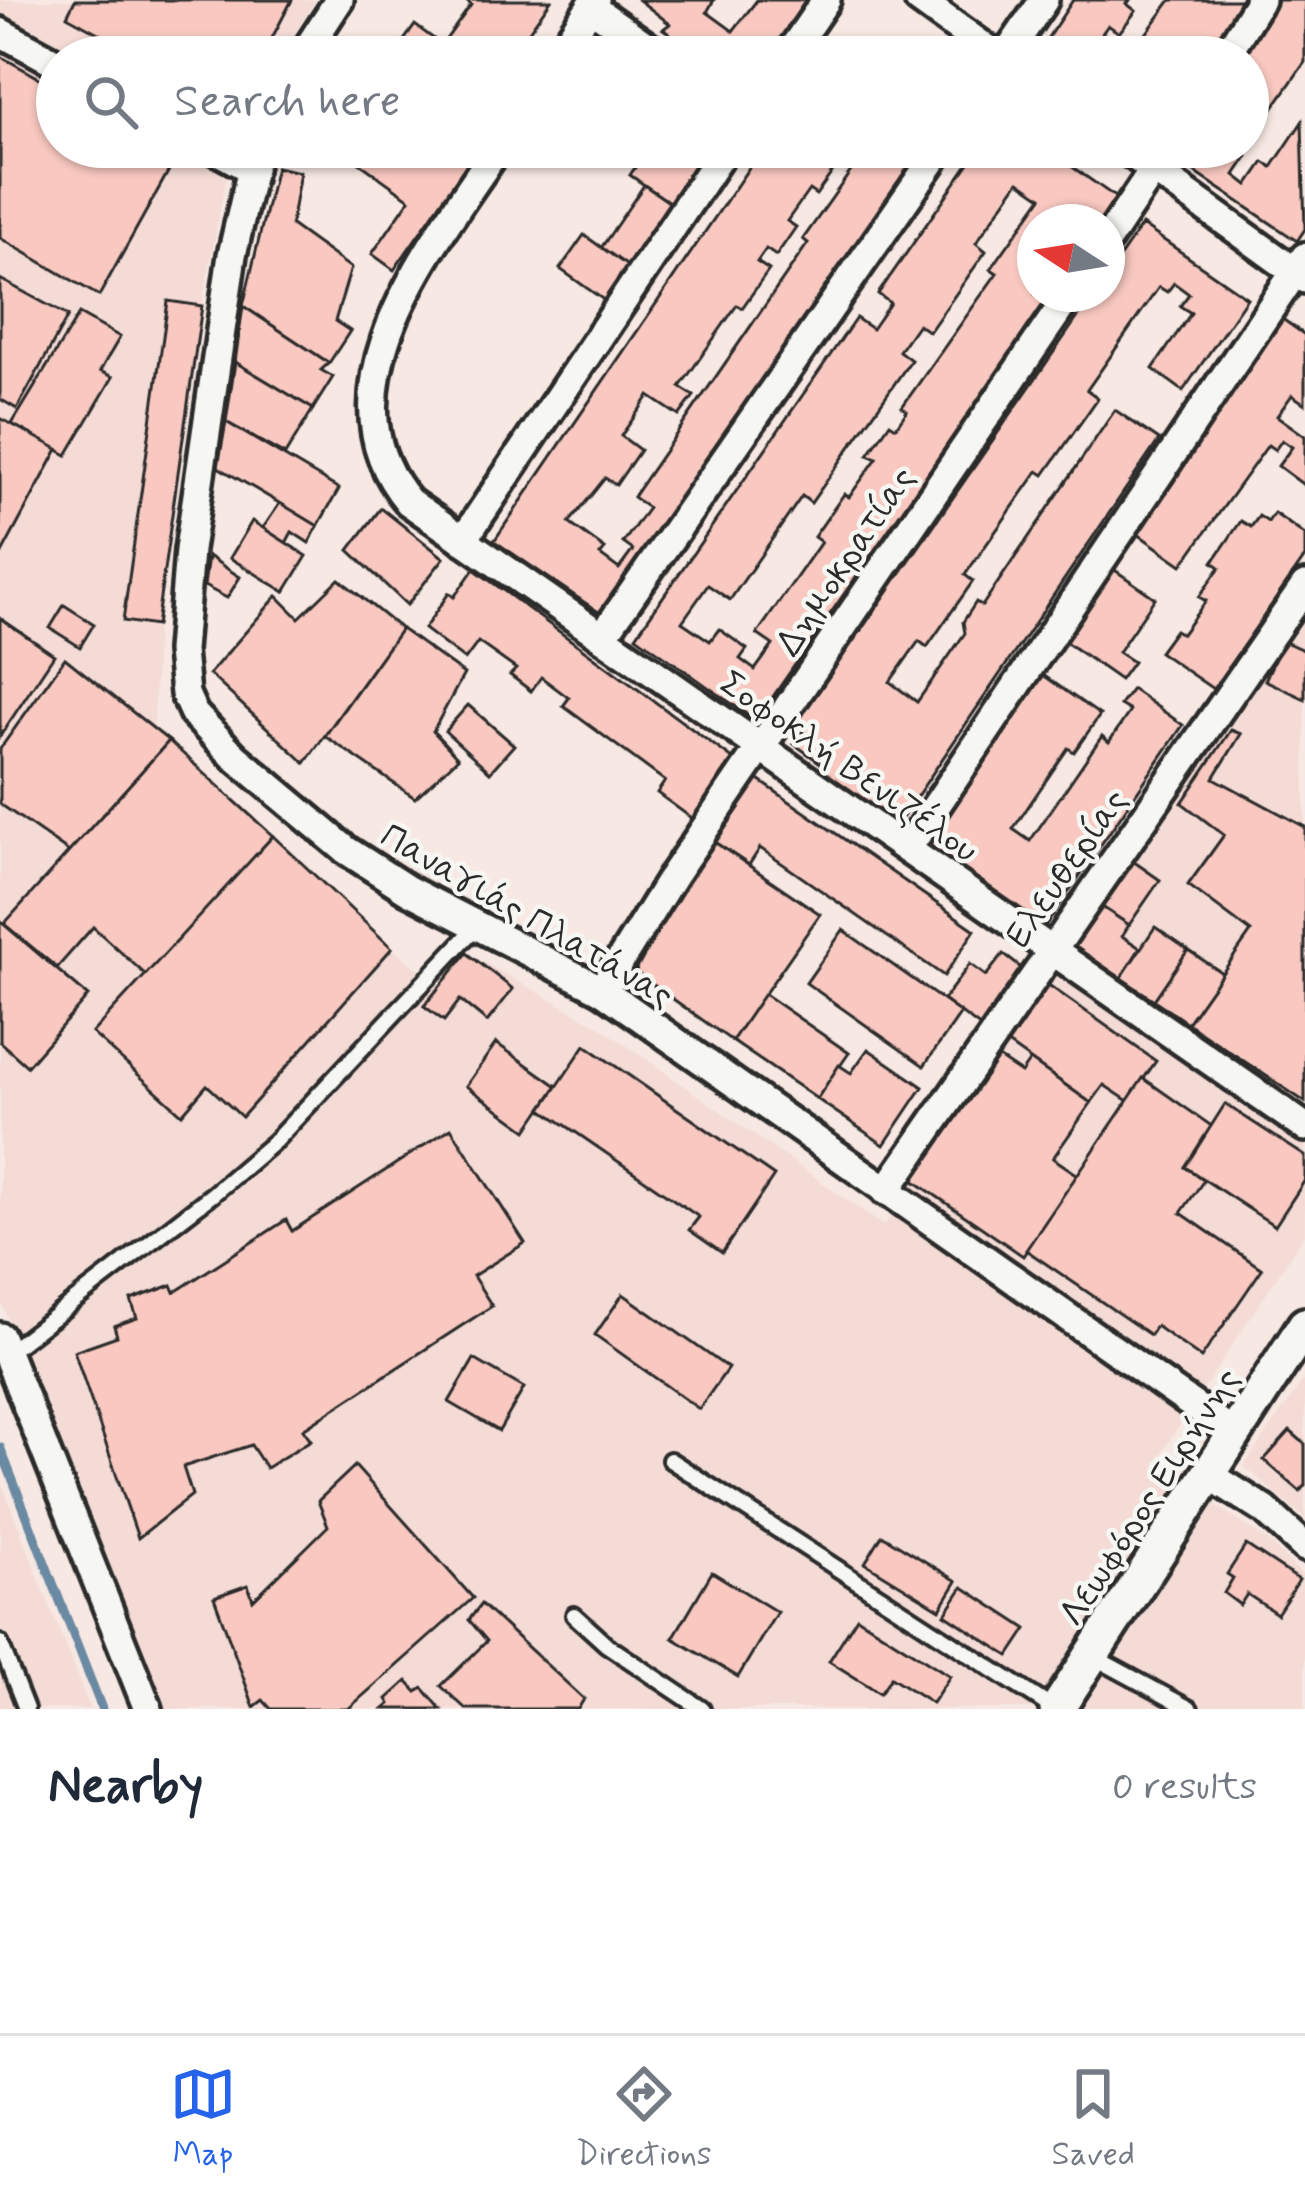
<!DOCTYPE html>
<meta charset="utf-8">
<style>
:root{--surface:#fff;--page:#f6f6f7;--text:#1f2937;--muted:#747a83;--line:#e0e1e3;--accent:#2563eb}
body{margin:0;font-family:Mynerve,sans-serif;background:var(--page);color:var(--text)}
.compass{position:absolute;left:1017px;top:204px;width:108px;height:108px;border-radius:50%;background:var(--surface);box-shadow:0 3px 9px #0004;rotate:282deg}
.list{margin:0;padding:0;list-style:none}
h2{display:flex;justify-content:space-between;align-items:center;height:156px;margin:0;padding:0 48px;font-size:51px}
h2 small{font-size:39px;font-weight:400;color:var(--muted)}
.icon{flex:none;width:66px;height:66px;fill:none;stroke:currentColor;stroke-width:2;stroke-linecap:round;stroke-linejoin:round}
.map{position:relative;flex:none;width:1305px;height:1709px;overflow:hidden}
.search{position:absolute;background:var(--surface);box-shadow:0 3px 9px #0004;left:36px;right:36px;top:36px;height:132px;display:flex;align-items:center;gap:30px;box-sizing:border-box;padding:0 42px;border-radius:66px;color:var(--muted);font-size:45px}
.sheet{height:324px;background:var(--surface)}
nav{display:flex;justify-content:space-around;align-items:center;box-sizing:border-box;height:168px;border-top:3px solid var(--line);background:var(--surface);font-size:33px;color:var(--muted)}
nav a{display:grid;justify-items:center;gap:6px}
nav .on{color:var(--accent)}
.map>svg:first-child{display:block}
</style>
<div class="map">
<svg width="1305" height="1709" viewBox="0 0 1305 1709">
<rect width="100%" height="100%" fill="#f7e8e3"/>
<filter id="ink" filterUnits="userSpaceOnUse"><feTurbulence type="fractalNoise" baseFrequency=".00833" numOctaves="2"/><feDisplacementMap in="SourceGraphic" scale="24" xChannelSelector="R" yChannelSelector="G"/><feConvolveMatrix kernelMatrix="1 2 1 2 8 2 1 2 1" color-interpolation-filters="sRGB"/></filter>
<g filter="url(#ink)">
<g fill="#f4dbd6">
<path d="M 0,0 L 316,0 L 280,57 L 57,57 L 57,147 L 232,147 L 202,306 L 156,626 L 154,728 L 392,948 L 439,986 L 467,953 L 599,1026 L 884,1226 L 1221,735 L 1305,604 L 1305,1234 L 1155,1463 L 1268,1541 L 1305,1578 L 1305,1709 L 164,1709 L 0,1299 Z"/>
<path d="M 1305,1378 L 1305,1519 L 1244,1466 Z"/>
<path d="M 0,1479 L 90,1709 L 0,1709 Z"/>
</g>
<g fill="none" stroke-linecap="round" stroke-linejoin="round">
<path stroke="#6b89a2" stroke-width="9" d="M 0,1447 L 102,1709"/>
</g>
<g fill="#f9c9c1" stroke="#2b2b2b" stroke-width="3" fill-rule="evenodd">
<path d="M 75,0 L 292,0 L 262,57 L 142,57 L 67,16 Z"/>
<path d="M 465,0 L 551,0 L 527,34 L 543,46 L 536,57 L 392,57 L 415,25 L 442,45 L 471,5 Z"/>
<path d="M 639,0 L 714,0 L 707,12 L 733,31 L 757,0 L 820,0 L 782,57 L 704,57 L 663,29 L 670,24 Z"/>
<path d="M 1073,0 L 1130,0 L 1127,4 L 1136,11 L 1119,33 L 1108,25 L 1099,38 L 1119,52 L 1116,57 L 1035,57 Z"/>
<path d="M 1171,0 L 1248,0 L 1210,57 L 1129,57 Z"/>
<path d="M 1276,0 L 1305,0 L 1305,62 L 1248,144 L 1248,57 L 1237,57 Z"/>
<path d="M 0,56 L 57,88 L 57,147 L 165,147 L 178,154 L 99,296 L 0,238 Z"/>
<path d="M 1302,122 L 1305,229 L 1297,241 L 1171,156 L 1177,147 L 1246,147 L 1242,153 L 1247,157 L 1235,175 L 1248,185 L 1264,162 L 1272,167 Z"/>
<path d="M 337,147 L 469,147 L 476,152 L 394,270 L 372,254 L 410,199 Z"/>
<path d="M 649,147 L 662,152 L 666,147 L 721,147 L 679,209 L 630,175 Z"/>
<path d="M 763,147 L 850,147 L 816,195 L 809,190 L 787,221 L 796,227 L 776,256 L 766,249 L 757,262 L 769,270 L 742,308 L 737,305 L 680,387 L 694,396 L 679,416 L 649,396 L 621,436 L 640,450 L 616,485 L 605,478 L 569,523 L 605,549 L 600,555 L 619,569 L 633,550 L 623,543 L 648,508 L 633,497 L 808,243 L 803,239 L 868,147 L 928,147 L 606,617 L 494,541 Z"/>
<path d="M 980,147 L 1044,147 L 1118,199 L 1102,222 L 1035,222 L 1035,294 L 1052,294 L 756,721 L 636,636 L 856,318 L 872,329 L 890,303 L 878,294 ZM 1019,181 L 1042,197 L 991,269 L 997,273 L 902,407 L 907,411 L 896,427 L 890,423 L 868,455 L 877,458 L 849,497 L 844,494 L 814,537 L 821,542 L 757,634 L 773,645 L 755,670 L 740,659 L 747,649 L 719,629 L 710,641 L 682,622 L 708,585 L 730,600 L 802,496 L 811,503 L 911,360 L 899,351 L 918,324 L 929,332 L 986,251 L 976,243 Z"/>
<path d="M 276,167 L 300,172 L 291,225 L 351,268 L 335,321 L 350,331 L 329,363 L 243,306 Z"/>
<path d="M 644,185 L 679,209 L 636,272 L 601,248 Z"/>
<path d="M 1142,225 L 1247,298 L 1183,391 L 1153,369 L 1191,313 L 1180,306 L 1189,294 L 1174,283 L 1167,292 L 1159,287 L 1087,390 L 1098,398 L 1044,475 L 1038,471 L 965,575 L 973,581 L 927,647 L 919,641 L 890,682 L 917,702 L 965,633 L 963,622 L 976,602 L 982,606 L 1115,410 L 1159,440 L 896,827 L 821,775 L 826,767 L 794,744 L 806,727 L 798,721 L 1094,294 L 1107,294 L 1107,275 Z"/>
<path d="M 584,235 L 636,272 L 612,306 L 560,269 Z"/>
<path d="M 0,279 L 68,316 L 17,409 L 0,399 Z"/>
<path d="M 168,301 L 202,306 L 156,626 L 123,621 Z"/>
<path d="M 243,306 L 329,363 L 321,370 L 333,377 L 313,409 L 235,362 Z"/>
<path d="M 79,314 L 120,337 L 100,371 L 113,377 L 67,455 L 12,424 Z"/>
<path d="M 1281,318 L 1305,335 L 1305,404 L 1292,395 L 1277,416 L 1305,436 L 1305,486 L 1278,466 L 1292,447 L 1282,440 L 1275,450 L 1268,445 L 1182,565 L 1135,532 Z"/>
<path d="M 235,362 L 313,409 L 285,455 L 226,422 Z"/>
<path d="M 0,418 L 58,449 L 0,557 Z"/>
<path d="M 226,422 L 339,489 L 318,526 L 218,467 Z"/>
<path d="M 280,503 L 318,526 L 309,543 L 292,532 L 286,543 L 263,528 Z"/>
<path d="M 381,508 L 444,558 L 407,605 L 349,550 Z"/>
<path d="M 1274,513 L 1305,535 L 1305,557 L 1213,689 L 1159,652 L 1175,630 L 1182,634 L 1206,601 L 1199,597 L 1220,567 L 1213,562 L 1241,521 L 1251,527 L 1259,516 L 1268,522 Z"/>
<path d="M 252,521 L 307,556 L 285,592 L 230,558 Z"/>
<path d="M 208,556 L 240,577 L 227,598 L 204,586 Z"/>
<path d="M 1109,566 L 1155,598 L 1118,652 L 1133,662 L 1120,680 L 1060,638 Z"/>
<path d="M 474,569 L 737,762 L 694,820 L 657,793 L 665,781 L 563,706 L 569,698 L 541,677 L 531,691 L 510,675 L 516,669 L 478,642 L 465,660 L 424,629 L 449,593 L 454,597 Z"/>
<path d="M 339,579 L 401,629 L 305,763 L 209,674 L 277,596 L 299,618 Z"/>
<path d="M 64,605 L 94,624 L 80,647 L 50,628 Z"/>
<path d="M 0,618 L 54,655 L 0,736 Z"/>
<path d="M 401,629 L 464,674 L 433,731 L 458,758 L 415,798 L 325,736 Z"/>
<path d="M 1283,641 L 1305,651 L 1305,699 L 1265,680 Z"/>
<path d="M 65,658 L 169,741 L 69,852 L 0,804 L 0,749 Z"/>
<path d="M 1036,670 L 1100,715 L 1074,752 L 1068,748 L 1013,829 L 1030,841 L 1102,736 L 1109,742 L 1130,711 L 1120,705 L 1132,689 L 1183,725 L 1039,935 L 913,848 Z"/>
<path d="M 468,705 L 514,745 L 490,772 L 445,731 Z"/>
<path d="M 1231,730 L 1241,734 L 1214,778 L 1305,827 L 1305,1102 L 1187,1023 L 1251,932 L 1188,885 L 1224,835 L 1182,803 Z"/>
<path d="M 169,741 L 273,836 L 147,976 L 93,927 L 57,968 L 4,924 Z"/>
<path d="M 753,776 L 975,930 L 944,976 L 760,848 L 749,865 L 710,839 Z"/>
<path d="M 273,836 L 392,948 L 242,1117 L 207,1085 L 182,1114 L 92,1033 Z"/>
<path d="M 710,839 L 820,914 L 732,1041 L 635,972 Z"/>
<path d="M 1130,859 L 1160,880 L 1129,925 L 1099,905 Z"/>
<path d="M 1099,905 L 1129,925 L 1122,936 L 1140,948 L 1121,978 L 1072,945 Z"/>
<path d="M 0,921 L 88,996 L 27,1066 L 0,1042 Z"/>
<path d="M 1155,927 L 1188,950 L 1154,1000 L 1121,978 Z"/>
<path d="M 843,930 L 961,1013 L 924,1066 L 806,983 Z"/>
<path d="M 1188,950 L 1222,973 L 1187,1023 L 1154,1000 Z"/>
<path d="M 467,953 L 513,989 L 487,1022 L 460,1000 L 444,1021 L 424,1006 Z"/>
<path d="M 1003,954 L 1024,970 L 981,1028 L 943,1000 L 970,964 L 986,976 Z"/>
<path d="M 1040,979 L 1156,1061 L 1128,1101 L 1104,1085 L 1091,1103 L 999,1038 Z"/>
<path d="M 764,994 L 849,1053 L 817,1099 L 732,1041 Z"/>
<path d="M 496,1043 L 557,1086 L 527,1130 L 466,1086 Z"/>
<path d="M 585,1045 L 774,1176 L 722,1253 L 689,1230 L 699,1217 L 542,1109 Z"/>
<path d="M 868,1049 L 923,1087 L 884,1145 L 817,1099 L 839,1065 L 851,1073 Z"/>
<path d="M 997,1057 L 1021,1073 L 1030,1060 L 1091,1103 L 1053,1158 L 1078,1175 L 1023,1256 L 913,1180 Z"/>
<path d="M 1143,1078 L 1213,1127 L 1185,1167 L 1204,1180 L 1181,1213 L 1262,1269 L 1201,1358 L 1156,1326 L 1150,1335 L 1026,1250 Z"/>
<path d="M 1225,1104 L 1305,1156 L 1305,1180 L 1275,1226 L 1185,1167 Z"/>
<path d="M 451,1128 L 525,1243 L 473,1276 L 492,1306 L 303,1429 L 311,1440 L 266,1468 L 251,1445 L 183,1467 L 192,1495 L 138,1538 L 74,1351 L 117,1336 L 114,1326 L 137,1318 L 131,1300 L 172,1285 L 175,1292 L 286,1220 L 292,1231 Z"/>
<path d="M 623,1294 L 728,1368 L 699,1409 L 595,1335 Z"/>
<path d="M 474,1359 L 524,1388 L 499,1431 L 449,1402 Z"/>
<path d="M 1290,1431 L 1305,1444 L 1305,1485 L 1300,1491 L 1264,1460 Z"/>
<path d="M 355,1466 L 473,1598 L 348,1709 L 271,1709 L 263,1700 L 254,1707 L 214,1597 L 248,1585 L 253,1600 L 328,1526 L 318,1501 Z"/>
<path d="M 882,1535 L 957,1581 L 940,1609 L 865,1563 Z"/>
<path d="M 1246,1545 L 1299,1580 L 1277,1614 L 1247,1594 L 1240,1605 L 1224,1593 L 1233,1578 L 1227,1574 Z"/>
<path d="M 712,1572 L 777,1612 L 738,1677 L 673,1638 Z"/>
<path d="M 963,1587 L 1027,1629 L 1009,1656 L 945,1614 Z"/>
<path d="M 481,1604 L 584,1699 L 578,1709 L 466,1709 L 441,1686 L 487,1641 L 469,1620 Z"/>
<path d="M 857,1617 L 950,1676 L 932,1703 L 891,1677 L 880,1693 L 829,1661 Z"/>
<path d="M 407,1681 L 417,1692 L 423,1688 L 441,1709 L 384,1709 L 390,1704 L 387,1699 Z"/>
</g>
<g fill="none" stroke-linecap="round" stroke-linejoin="round">
<defs>
<g id="service">
<path d="M 7,1353 L 213,1194 L 275,1141 L 476,927"/>
<path d="M 670,1460 L 1054,1709"/>
<path d="M 574,1615 L 607,1645 L 702,1709"/>
<path d="M 0,1643 L 26,1709"/>
<path d="M 1092,1656 L 1190,1709"/>
</g>
<g id="minor">
<path d="M 919,0 L 998,57"/>
<path d="M 591,7 L 662,57"/>
<path d="M 0,32 L 57,63"/>
<path d="M 302,57 L 339,0"/>
<path d="M 557,57 L 595,0"/>
<path d="M 787,57 L 826,0"/>
<path d="M 1005,57 L 1044,0"/>
<path d="M 1225,57 L 1260,0"/>
<path d="M 211,147 L 251,169"/>
<path d="M 257,147 L 232,255 L 189,550 L 181,651 L 185,694 L 194,714 L 235,757 L 346,850 L 408,890 L 602,990 L 1234,1434"/>
<path d="M 498,147 C 435,243 313,389 409,502 L 1305,1127"/>
<path d="M 1122,147 L 1305,279"/>
<path d="M 1107,240 L 1169,147"/>
<path d="M 463,540 L 726,147"/>
<path d="M 602,637 L 942,147"/>
<path d="M 907,849 L 1305,257"/>
<path d="M 602,990 L 674,874 L 1070,294"/>
<path d="M 886,1191 L 1305,586"/>
<path d="M 0,1337 L 148,1709"/>
<path d="M 1208,1474 L 1265,1510 L 1305,1547"/>
</g>
<path id="tertiary" d="M 1057,1709 L 1305,1325"/>
</defs>
<use href="#service" stroke="#2b2b2b" stroke-width="22"/>
<use href="#minor" stroke="#2b2b2b" stroke-width="36"/>
<use href="#tertiary" stroke="#2b2b2b" stroke-width="42"/>
<use href="#service" stroke="#f6f6f2" stroke-width="14"/>
<use href="#minor" stroke="#f6f6f2" stroke-width="27"/>
<use href="#tertiary" stroke="#f6f6f2" stroke-width="33"/>
</g>
</g>
<g text-anchor="middle" stroke-width="9" stroke-linejoin="round" paint-order="stroke">
<g font-size="36" fill="#2b2b2b" stroke="#f6f6f2">
<text transform="translate(844 560) rotate(-56)" y="13">Δημοκρατίας</text>
<text transform="translate(850 765) rotate(35)" y="13">Σοφοκλή Βενιζέλου</text>
<text transform="translate(1065 867) rotate(-55)" y="13">Ελευθερίας</text>
<text transform="translate(528 914) rotate(30)" y="13">Παναγιάς Πλατάνας</text>
<text transform="translate(1148 1496) rotate(-57)" y="13">Λεωφόρος Ειρήνης</text>
</g>
</g>
</svg>
<svg class="compass" viewBox="-18 -18 36 36"><path d="M0-13l5 13h-10z" fill="#e53935"/><path d="M0 13l5-13h-10z" fill="#747a83"/></svg>
<div class="search"><svg class="icon" aria-label="search" viewBox="0 0 24 24"><circle cx="10" cy="10" r="6"/><path d="M15 15l6 6"/></svg>Search here</div>
</div>
<section class="sheet">
<h2>Nearby<small>0 results</small></h2>
<ul class="list">
</ul>
</section>
<nav>
<a class="on"><svg class="icon" aria-label="map" viewBox="0 0 24 24"><path d="M3 6l6-2 6 2 6-2v14l-6 2-6-2-6 2zM9 4v14M15 6v14"/></svg>Map</a>
<a><svg class="icon" aria-label="directions" viewBox="0 0 24 24"><path d="M12 3l9 9-9 9-9-9zM9 14v-3h6M13 9l2 2-2 2"/></svg>Directions</a>
<a><svg class="icon" aria-label="saved" viewBox="0 0 24 24"><path d="M7 4h10v16l-5-4-5 4z"/></svg>Saved</a>
</nav>
